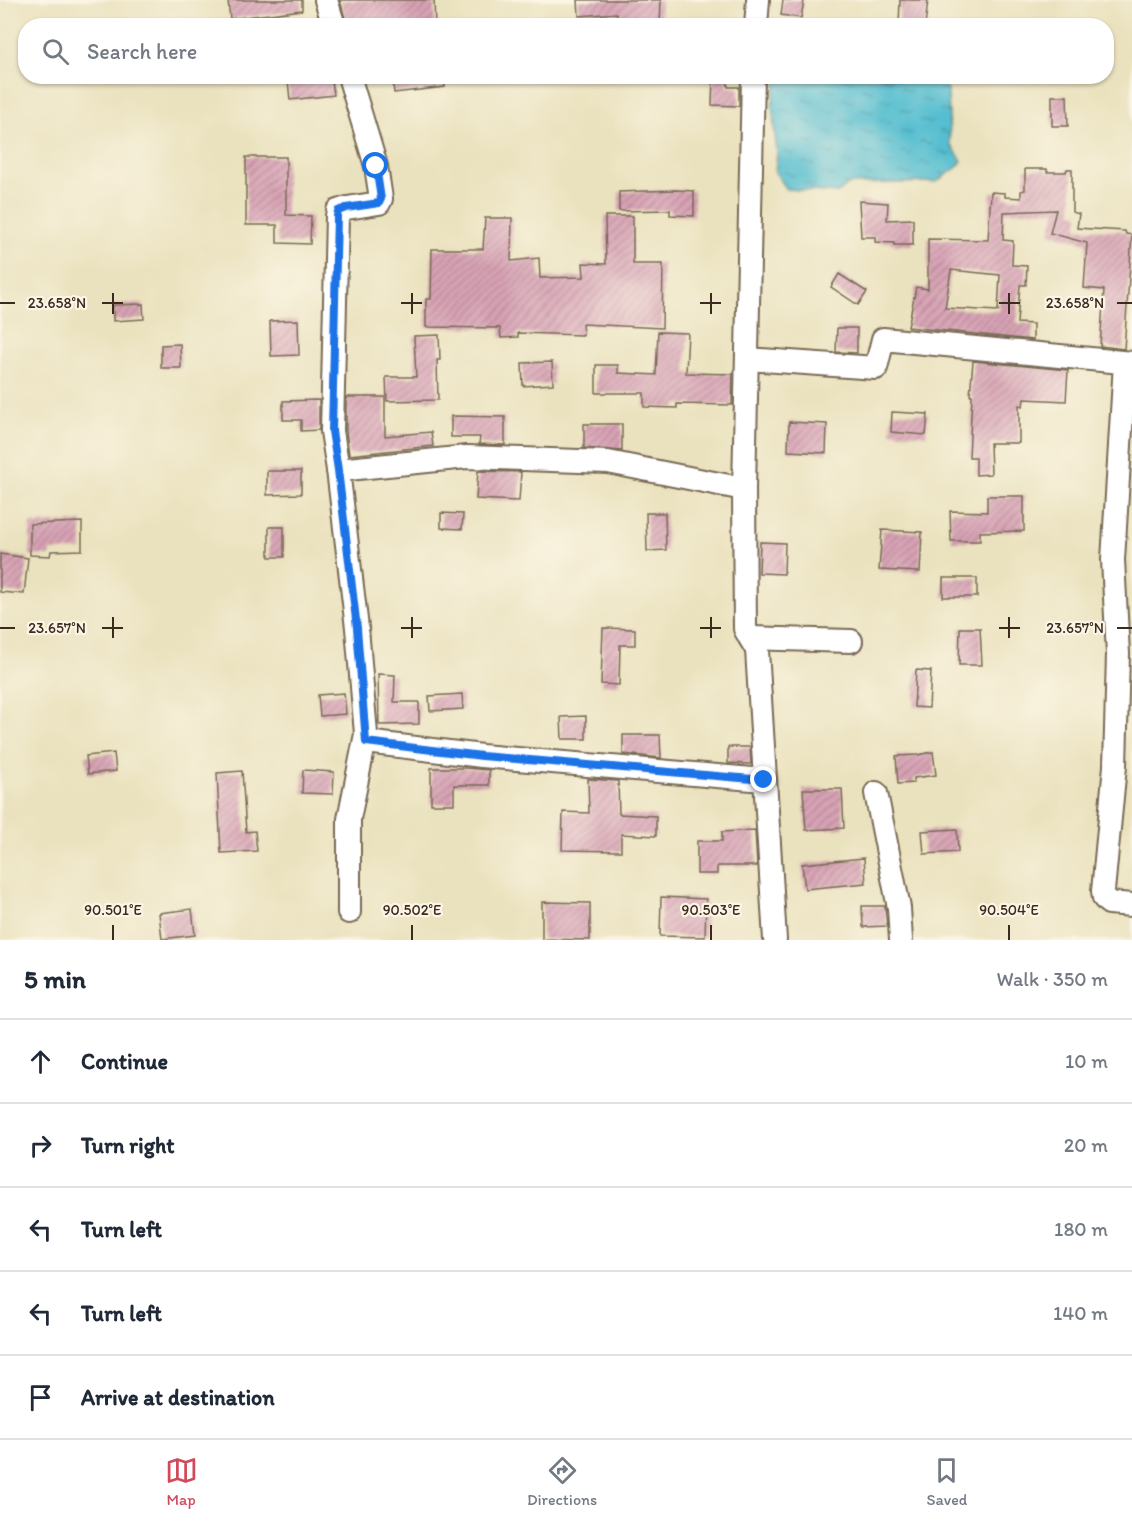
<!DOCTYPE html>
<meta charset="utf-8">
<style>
:root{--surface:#fff;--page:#f6f6f7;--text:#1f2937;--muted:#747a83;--line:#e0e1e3;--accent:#d1495b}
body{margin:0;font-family:Itim,sans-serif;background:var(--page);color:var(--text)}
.stop{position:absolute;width:18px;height:18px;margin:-14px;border:4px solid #1a73e8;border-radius:50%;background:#fff}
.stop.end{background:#1a73e8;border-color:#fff;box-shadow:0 2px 6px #0008}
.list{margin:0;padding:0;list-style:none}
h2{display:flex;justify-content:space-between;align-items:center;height:78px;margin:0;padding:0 24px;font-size:26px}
h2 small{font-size:20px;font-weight:400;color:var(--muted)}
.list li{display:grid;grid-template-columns:39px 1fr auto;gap:18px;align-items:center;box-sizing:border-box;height:84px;padding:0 24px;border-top:2px solid var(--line)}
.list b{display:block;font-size:22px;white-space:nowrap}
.list em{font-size:20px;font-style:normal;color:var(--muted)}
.icon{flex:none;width:33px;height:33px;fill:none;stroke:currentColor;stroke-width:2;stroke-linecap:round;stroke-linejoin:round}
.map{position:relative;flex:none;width:1132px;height:940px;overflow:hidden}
.search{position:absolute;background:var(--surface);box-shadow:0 2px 4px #0004;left:18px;right:18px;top:18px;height:66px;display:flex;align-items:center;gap:15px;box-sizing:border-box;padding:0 21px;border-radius:24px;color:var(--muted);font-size:22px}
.sheet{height:498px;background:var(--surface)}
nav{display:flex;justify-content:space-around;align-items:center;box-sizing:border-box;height:84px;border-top:2px solid var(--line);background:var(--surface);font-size:16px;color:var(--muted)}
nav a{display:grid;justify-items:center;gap:3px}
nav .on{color:var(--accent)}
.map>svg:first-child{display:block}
</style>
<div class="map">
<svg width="1132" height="940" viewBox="0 0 1132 940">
<defs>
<pattern id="water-ripples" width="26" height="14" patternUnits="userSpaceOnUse" patternTransform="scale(1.5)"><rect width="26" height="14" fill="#54bed0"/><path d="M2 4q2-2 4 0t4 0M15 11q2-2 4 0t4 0" fill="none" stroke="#479ba8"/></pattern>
<pattern id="building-hatch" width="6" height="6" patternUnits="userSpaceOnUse" patternTransform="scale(1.5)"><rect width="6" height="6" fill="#d8a3b5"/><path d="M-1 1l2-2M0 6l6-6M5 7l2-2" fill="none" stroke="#b08593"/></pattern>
</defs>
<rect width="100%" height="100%" fill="#fcf5e5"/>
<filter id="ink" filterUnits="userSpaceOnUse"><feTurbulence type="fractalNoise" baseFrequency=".0167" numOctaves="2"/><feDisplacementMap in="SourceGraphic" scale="12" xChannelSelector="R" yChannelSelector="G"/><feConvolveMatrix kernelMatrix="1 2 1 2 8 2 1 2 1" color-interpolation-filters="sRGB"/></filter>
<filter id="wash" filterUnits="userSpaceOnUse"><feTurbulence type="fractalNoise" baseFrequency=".008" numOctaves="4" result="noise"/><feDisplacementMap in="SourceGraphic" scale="24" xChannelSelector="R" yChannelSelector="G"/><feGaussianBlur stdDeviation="1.35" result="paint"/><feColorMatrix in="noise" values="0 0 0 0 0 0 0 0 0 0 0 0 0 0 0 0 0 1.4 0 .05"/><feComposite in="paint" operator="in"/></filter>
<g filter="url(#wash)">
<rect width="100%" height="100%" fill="#eae2be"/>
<path fill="url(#water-ripples)" stroke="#487477" stroke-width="1.5" d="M 778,77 L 944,77 L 948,93 L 950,144 L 962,161 L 956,168 L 936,182 L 849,184 L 838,193 L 787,189 L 775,172 L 777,154 L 772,104 Z"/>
<g id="blocks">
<g fill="url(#building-hatch)" fill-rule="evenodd">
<path d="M 228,0 L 302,0 L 302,10 L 230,19 Z"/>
<path d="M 340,0 L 434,0 L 435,26 L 347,26 Z"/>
<path d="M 578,0 L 661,0 L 660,26 L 617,26 L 617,13 L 579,16 Z"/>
<path d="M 783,0 L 804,0 L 801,18 L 781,15 Z"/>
<path d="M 900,0 L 928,0 L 925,26 L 899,26 Z"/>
<path d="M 331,76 L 334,95 L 290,100 L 288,81 Z"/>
<path d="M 392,76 L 444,76 L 445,87 L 394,93 Z"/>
<path d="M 713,76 L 727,76 L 728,87 L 739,87 L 739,106 L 712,105 Z"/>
<path d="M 1052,96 L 1067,96 L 1068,126 L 1052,126 Z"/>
<path d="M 246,157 L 286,157 L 286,215 L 311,216 L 310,244 L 277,243 L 277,225 L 246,225 Z"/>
<path d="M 1025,169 L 1047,169 L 1047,172 L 1066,172 L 1067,169 L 1072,169 L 1072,212 L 1079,214 L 1077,228 L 1125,231 L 1126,234 L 1132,235 L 1124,349 L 1100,346 L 1104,290 L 1084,288 L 1087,243 L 1050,233 L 1056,210 L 1004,212 L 1003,240 L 1013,241 L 1012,265 L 1027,266 L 1026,285 L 1020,285 L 1017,323 L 1033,324 L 1033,340 L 908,327 L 916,287 L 928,289 L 928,239 L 988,240 L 991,192 L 1005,193 L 1005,197 L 1021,198 L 1021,191 L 1025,190 ZM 951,270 L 1000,275 L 998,311 L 945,308 Z"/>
<path d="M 675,190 L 694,191 L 694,216 L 670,215 L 670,210 L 619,211 L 619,192 Z"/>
<path d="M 859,201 L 888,203 L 887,220 L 913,219 L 913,245 L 894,245 L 894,243 L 875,242 L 875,237 L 861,237 Z"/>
<path d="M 605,216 L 633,216 L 633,264 L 663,264 L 662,328 L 582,324 L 583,335 L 518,333 L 518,337 L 501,338 L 500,328 L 426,327 L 426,299 L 431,299 L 432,249 L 483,249 L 485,218 L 512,218 L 511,261 L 539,258 L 540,278 L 584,277 L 583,263 L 606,264 Z"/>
<path d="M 839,274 L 867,292 L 858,305 L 831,287 Z"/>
<path d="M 143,304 L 144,319 L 113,321 L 113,305 Z"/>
<path d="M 298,320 L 299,355 L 271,356 L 270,321 Z"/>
<path d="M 837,328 L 857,328 L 857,353 L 836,352 Z"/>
<path d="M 658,332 L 688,333 L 686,373 L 733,374 L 732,405 L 677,404 L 677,408 L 644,407 L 644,393 L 596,393 L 596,365 L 618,365 L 618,373 L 656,375 Z"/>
<path d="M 439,335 L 440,360 L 437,360 L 438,400 L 387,401 L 386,377 L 416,377 L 414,336 Z"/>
<path d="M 180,344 L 181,368 L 161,368 L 161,345 Z"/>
<path d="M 973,361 L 1068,370 L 1066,401 L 1024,399 L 1023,406 L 1019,405 L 1019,443 L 990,443 L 991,474 L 976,475 L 976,457 L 969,457 L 972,395 L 970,395 Z"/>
<path d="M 552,362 L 553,384 L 523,386 L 522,363 Z"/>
<path d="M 346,397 L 385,397 L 385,436 L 431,432 L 433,446 L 349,455 L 346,430 Z"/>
<path d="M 319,400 L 319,430 L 301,431 L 301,420 L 283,420 L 283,401 Z"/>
<path d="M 892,412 L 928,414 L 926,435 L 891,432 Z"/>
<path d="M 451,416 L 505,417 L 505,445 L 479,444 L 480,437 L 451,437 Z"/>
<path d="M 789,422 L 827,424 L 826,453 L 788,451 Z"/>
<path d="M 584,424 L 622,424 L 622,451 L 584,448 Z"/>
<path d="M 267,471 L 301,471 L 301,494 L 267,495 Z"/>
<path d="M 478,471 L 521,472 L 519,501 L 476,499 Z"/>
<path d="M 987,496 L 1024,496 L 1024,531 L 980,532 L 980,541 L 951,541 L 950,511 L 987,512 Z"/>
<path d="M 441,513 L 463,514 L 462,529 L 441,528 Z"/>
<path d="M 646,513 L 665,513 L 666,550 L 647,551 Z"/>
<path d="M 82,522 L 82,550 L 51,551 L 50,556 L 30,555 L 30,524 Z"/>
<rect x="269" y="527" width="15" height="30"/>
<path d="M 882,530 L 922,532 L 920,572 L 879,570 Z"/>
<path d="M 760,542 L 785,543 L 784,574 L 759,573 Z"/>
<path d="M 0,554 L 28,558 L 24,594 L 0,592 Z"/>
<rect x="943" y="578" width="34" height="19"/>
<path d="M 603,628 L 635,629 L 635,645 L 620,645 L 619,685 L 601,684 Z"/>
<path d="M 960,628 L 980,628 L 982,665 L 959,665 Z"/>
<path d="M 916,670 L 931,671 L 929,708 L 914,707 Z"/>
<path d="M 378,674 L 395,675 L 394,702 L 419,702 L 419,724 L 379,725 Z"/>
<path d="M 344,693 L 346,714 L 320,716 L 318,695 Z"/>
<path d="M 462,694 L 463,709 L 430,711 L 429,696 Z"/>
<path d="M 586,716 L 586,739 L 562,739 L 561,717 Z"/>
<path d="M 623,735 L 660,735 L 661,758 L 623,754 Z"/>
<path d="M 728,747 L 750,747 L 751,764 L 728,763 Z"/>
<path d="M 933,752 L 936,775 L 914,778 L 914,783 L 898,784 L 896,756 L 918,755 Z"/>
<path d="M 114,753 L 116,771 L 88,774 L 86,756 Z"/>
<path d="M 431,768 L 465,768 L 489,770 L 489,785 L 454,785 L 454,804 L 431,804 Z"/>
<path d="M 303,770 L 334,772 L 333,794 L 302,793 Z"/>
<path d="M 242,771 L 246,832 L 255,831 L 257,851 L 221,853 L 217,773 Z"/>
<path d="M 588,779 L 618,781 L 619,814 L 656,816 L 656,836 L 621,834 L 621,851 L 562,850 L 563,812 L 589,813 Z"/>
<path d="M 803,789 L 842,789 L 844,828 L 806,830 Z"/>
<path d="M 957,829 L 958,852 L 924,854 L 922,831 Z"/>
<path d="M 755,830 L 757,866 L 717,866 L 717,874 L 697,874 L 697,841 L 722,841 L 722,832 Z"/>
<path d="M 864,858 L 866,883 L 805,889 L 802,864 Z"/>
<path d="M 661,897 L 706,899 L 705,937 L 660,936 Z"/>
<path d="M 542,902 L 590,903 L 590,940 L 542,939 Z"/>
<path d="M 862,906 L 885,906 L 887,926 L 863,927 Z"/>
<path d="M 192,909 L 195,935 L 162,939 L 159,913 Z"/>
</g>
</g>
</g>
<g filter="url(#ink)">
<use href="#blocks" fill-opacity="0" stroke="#786a56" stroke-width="1.5"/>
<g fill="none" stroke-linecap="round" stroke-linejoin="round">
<defs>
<g id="minor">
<path d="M 326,0 L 334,26"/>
<path d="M 756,26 L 758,0"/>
<path d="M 753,76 L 744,489 L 745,629 L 757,650 L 775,940"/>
<path d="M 747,359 L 876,368 L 883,339 L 1132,363"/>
<path d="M 1125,363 L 1113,560 L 1118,654 L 1115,766 L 1103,891 L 1104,898 L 1109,903 L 1132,905"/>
<path d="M 338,470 L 467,457 L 608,462 L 744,489"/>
<path d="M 750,638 L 851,641"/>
<path d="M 366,742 L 482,756 L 764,780"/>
<path d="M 876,793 L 899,908 L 901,940"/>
<path d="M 349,912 L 349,819 L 366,734 L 357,628 L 338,470 L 332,431 L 337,216 L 338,211 L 347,208 L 379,203 L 381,199 L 376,166 L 349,76"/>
</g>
</defs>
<use href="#minor" stroke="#786a56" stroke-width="26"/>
<use href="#minor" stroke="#fff" stroke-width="22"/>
</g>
</g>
<g fill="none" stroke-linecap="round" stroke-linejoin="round" filter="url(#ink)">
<path stroke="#1a73e8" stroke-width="8" d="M 376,166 L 381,199 L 379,203 L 346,208 L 338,211 L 337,216 L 332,431 L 338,470 L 357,628 L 366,742 L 482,756 L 764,780"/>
</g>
<path fill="none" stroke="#3b2a1e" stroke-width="2" d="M 113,293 L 113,314M 412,293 L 412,314M 711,293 L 711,314M 1009,293 L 1009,314M 0,303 L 15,303M 102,303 L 123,303M 401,303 L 422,303M 700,303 L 721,303M 999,303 L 1020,303M 1117,303 L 1132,303M 113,617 L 113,638M 412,617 L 412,638M 711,617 L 711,638M 1009,617 L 1009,638M 0,628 L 15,628M 102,628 L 123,628M 401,628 L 422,628M 700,628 L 721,628M 999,628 L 1020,628M 1117,628 L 1132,628M 113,925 L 113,940M 412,925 L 412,940M 711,925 L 711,940M 1009,925 L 1009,940"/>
<g font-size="15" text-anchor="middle" fill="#3b2a1e" stroke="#fcf5e5" stroke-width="4.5" stroke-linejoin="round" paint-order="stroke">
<text x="57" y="308">23.658°N</text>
<text x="1075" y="308">23.658°N</text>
<text x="57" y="633">23.657°N</text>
<text x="1075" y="633">23.657°N</text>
<text x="113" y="915">90.501°E</text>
<text x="412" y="915">90.502°E</text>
<text x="711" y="915">90.503°E</text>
<text x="1009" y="915">90.504°E</text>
</g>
</svg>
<div class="stop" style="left:376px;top:166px"></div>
<div class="stop end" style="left:764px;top:780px"></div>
<div class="search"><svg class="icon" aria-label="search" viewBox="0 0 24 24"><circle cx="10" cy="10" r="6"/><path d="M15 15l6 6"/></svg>Search here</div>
</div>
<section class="sheet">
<h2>5 min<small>Walk · 350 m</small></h2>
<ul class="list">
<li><svg class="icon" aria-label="ahead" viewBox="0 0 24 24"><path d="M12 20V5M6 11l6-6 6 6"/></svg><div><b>Continue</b></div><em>10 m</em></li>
<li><svg class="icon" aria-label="right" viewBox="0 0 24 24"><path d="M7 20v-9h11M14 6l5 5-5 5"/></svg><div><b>Turn right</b></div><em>20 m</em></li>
<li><svg class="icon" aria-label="left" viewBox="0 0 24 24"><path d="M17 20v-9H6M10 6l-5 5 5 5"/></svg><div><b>Turn left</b></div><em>180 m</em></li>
<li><svg class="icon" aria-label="left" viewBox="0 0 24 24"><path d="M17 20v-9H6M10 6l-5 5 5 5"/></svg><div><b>Turn left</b></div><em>140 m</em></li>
<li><svg class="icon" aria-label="arrive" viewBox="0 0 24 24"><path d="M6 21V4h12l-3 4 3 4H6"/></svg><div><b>Arrive at destination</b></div></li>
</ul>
</section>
<nav>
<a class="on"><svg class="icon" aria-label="map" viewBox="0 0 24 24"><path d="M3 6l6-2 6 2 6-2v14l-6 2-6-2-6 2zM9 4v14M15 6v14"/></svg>Map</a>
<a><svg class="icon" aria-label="directions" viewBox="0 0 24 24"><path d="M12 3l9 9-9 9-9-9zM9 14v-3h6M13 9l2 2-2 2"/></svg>Directions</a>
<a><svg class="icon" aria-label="saved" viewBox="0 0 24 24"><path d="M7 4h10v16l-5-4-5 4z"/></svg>Saved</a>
</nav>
